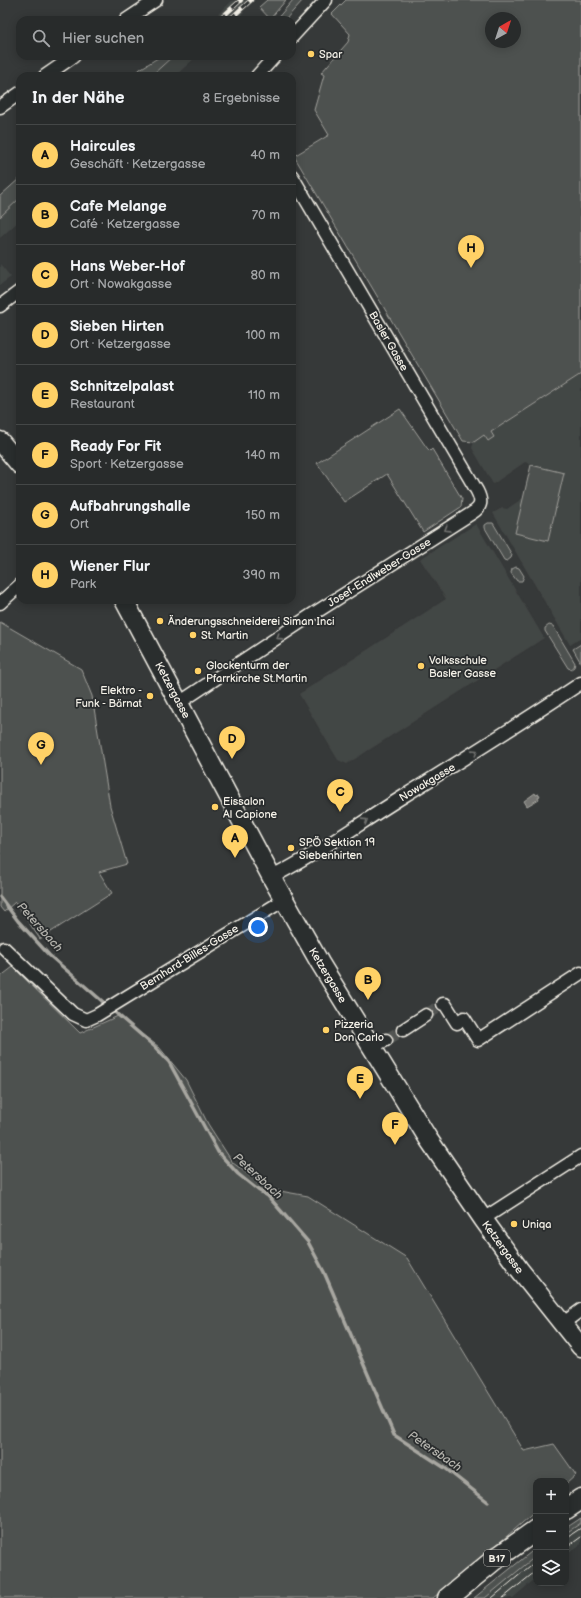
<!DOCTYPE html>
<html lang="de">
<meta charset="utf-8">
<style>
:root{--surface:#282b2b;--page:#343737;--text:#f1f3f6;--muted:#a5a7a9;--line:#444747;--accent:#ffd166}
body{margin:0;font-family:"Balsamiq Sans",sans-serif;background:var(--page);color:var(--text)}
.controls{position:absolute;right:12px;bottom:12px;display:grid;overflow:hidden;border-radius:8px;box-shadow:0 2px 10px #0003}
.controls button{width:36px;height:36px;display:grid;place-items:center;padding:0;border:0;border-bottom:1px solid var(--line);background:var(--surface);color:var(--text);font:20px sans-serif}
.compass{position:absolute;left:485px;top:12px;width:36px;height:36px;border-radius:50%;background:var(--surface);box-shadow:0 2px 10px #0003;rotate:39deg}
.you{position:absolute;left:258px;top:927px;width:14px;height:14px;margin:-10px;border:3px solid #fff;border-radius:50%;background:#1a73e8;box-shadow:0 0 0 6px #1a73e833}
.badge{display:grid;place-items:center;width:26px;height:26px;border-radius:50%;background:var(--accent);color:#111;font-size:13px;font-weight:700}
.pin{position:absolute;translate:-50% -33px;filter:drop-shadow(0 1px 2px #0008)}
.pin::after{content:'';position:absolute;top:21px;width:14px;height:12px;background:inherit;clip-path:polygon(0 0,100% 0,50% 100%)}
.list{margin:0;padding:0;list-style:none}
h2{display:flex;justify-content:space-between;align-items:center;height:52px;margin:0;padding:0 16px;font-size:17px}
h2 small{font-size:13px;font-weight:400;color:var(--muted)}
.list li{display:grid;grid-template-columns:26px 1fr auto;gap:12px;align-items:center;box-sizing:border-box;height:60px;padding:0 16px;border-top:1px solid var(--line)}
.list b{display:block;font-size:15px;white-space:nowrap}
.list p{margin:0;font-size:13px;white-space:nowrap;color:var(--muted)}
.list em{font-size:13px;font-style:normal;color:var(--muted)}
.icon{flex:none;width:22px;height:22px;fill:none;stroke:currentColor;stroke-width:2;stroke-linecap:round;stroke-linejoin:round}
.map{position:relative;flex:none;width:581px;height:1598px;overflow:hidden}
.search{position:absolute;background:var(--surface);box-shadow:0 2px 10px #0003;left:16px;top:16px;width:280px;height:44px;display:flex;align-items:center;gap:10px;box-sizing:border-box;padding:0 14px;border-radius:12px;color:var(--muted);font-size:15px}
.panel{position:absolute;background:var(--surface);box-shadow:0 2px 10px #0003;left:16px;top:72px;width:280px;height:532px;border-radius:12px}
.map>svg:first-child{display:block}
</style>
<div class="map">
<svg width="581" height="1598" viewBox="0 0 581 1598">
<rect width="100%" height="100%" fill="#363939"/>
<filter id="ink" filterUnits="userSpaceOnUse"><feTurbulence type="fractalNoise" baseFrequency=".025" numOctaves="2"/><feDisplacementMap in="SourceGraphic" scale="8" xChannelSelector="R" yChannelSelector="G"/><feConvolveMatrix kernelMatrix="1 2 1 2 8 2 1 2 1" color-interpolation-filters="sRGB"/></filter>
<g filter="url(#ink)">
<g fill="#434645">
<path d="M 233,0 L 235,2 L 237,0 L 255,0 L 243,11 L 244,13 L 236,20 L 212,20 Z"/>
<path d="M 173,56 L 197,56 L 175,76 L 151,76 Z"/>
<path d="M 20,198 L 20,220 L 0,238 L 0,217 Z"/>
<path d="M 0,264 L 11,277 L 0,285 Z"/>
<path d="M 581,374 L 581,638 L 570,645 L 493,513 L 502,508 L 507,509 L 523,498 L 531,464 L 525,462 L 493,484 L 472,448 L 474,441 L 484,435 L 488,441 L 490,432 Z"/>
<path d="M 476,524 L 544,638 L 347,764 L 338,760 L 299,694 L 446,599 L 420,559 Z"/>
<path d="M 581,1523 L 581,1544 L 566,1555 L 566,1533 Z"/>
<path d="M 536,1556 L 536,1578 L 513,1598 L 485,1598 Z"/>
</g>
<g fill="#4e514f" stroke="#a1a19c" fill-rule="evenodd">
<path d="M 267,0 L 286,0 L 270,19 L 259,7 Z"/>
<path d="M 293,0 L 303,0 L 285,20 L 276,20 Z"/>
<path d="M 346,0 L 581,0 L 581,374 L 491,432 L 494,437 L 488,441 L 484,435 L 474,442 L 463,441 L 294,156 L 329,135 L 314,110 L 324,75 L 321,73 L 348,42 L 350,34 L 332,14 ZM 491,18 L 515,18 L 515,42 L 491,42 Z"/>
<path d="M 161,56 L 173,56 L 151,76 L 133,76 L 140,69 Z"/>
<path d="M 20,178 L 20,198 L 0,217 L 0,196 Z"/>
<path d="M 400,409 L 427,448 L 430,451 L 432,449 L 462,499 L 461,507 L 423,532 L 387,474 L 344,502 L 317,463 Z"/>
<path d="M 531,465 L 564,473 L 548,541 L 515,533 Z"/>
<path d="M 488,523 L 493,523 L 512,555 L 511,558 L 507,561 L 504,560 L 485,528 L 485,525 Z"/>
<path d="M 516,567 L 519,568 L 524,576 L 522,581 L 517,581 L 511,573 L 512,569 Z"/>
<path d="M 0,622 L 81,669 L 92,696 L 110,806 L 127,864 L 99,872 L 112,893 L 40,939 L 15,902 L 4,912 L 0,907 Z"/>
<path d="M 549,625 L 553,626 L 575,663 L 574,667 L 571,669 L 568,668 L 545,631 L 545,628 Z"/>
<path d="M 581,644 L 581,663 L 573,649 Z"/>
<path d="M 13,967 L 80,1033 L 118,1016 L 159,1047 L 186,1080 L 208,1124 L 233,1163 L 269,1189 L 308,1196 L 407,1258 L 524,1451 L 554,1444 L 576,1475 L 566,1484 L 566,1481 L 536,1481 L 536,1511 L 470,1568 L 433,1598 L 0,1598 L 0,977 Z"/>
<path d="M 581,1518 L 581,1523 L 566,1533 L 566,1528 Z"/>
<path d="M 536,1548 L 536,1556 L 485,1598 L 474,1598 Z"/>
</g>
<path fill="#757572" stroke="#a8a7a1" d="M 535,793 L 536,795 L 539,794 L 540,796 L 538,797 L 539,799 L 527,806 L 524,801 Z"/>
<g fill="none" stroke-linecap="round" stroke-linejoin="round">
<path stroke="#a8a7a1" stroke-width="3.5" d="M 0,897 L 18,921 L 49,955 L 155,1047 L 169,1062 L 218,1152 L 238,1174 L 258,1190 L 268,1196 L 308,1242 L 324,1272 L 394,1435 L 445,1468 L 488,1502"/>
<g stroke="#525553" stroke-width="12" stroke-dasharray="12 6" stroke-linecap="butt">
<path d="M 426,1015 L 443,1004"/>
<path d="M 386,1040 L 403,1030"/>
</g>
<defs>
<g id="street">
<path d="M 126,20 L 156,0"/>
<path d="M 292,37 L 326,0"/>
<path d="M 45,76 L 74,56"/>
<path d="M 257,76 L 275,56"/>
<path d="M 0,107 L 20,93"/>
<path d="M 0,306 L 20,291"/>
<path d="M 0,603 L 20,585"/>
<path d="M 179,703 L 310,616 L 472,513 C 482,507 482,501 477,491 L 292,176"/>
<path d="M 272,877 C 318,854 360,823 404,796 C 463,759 523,722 581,683"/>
<path d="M 4,948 L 73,1014 L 86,1020 L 97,1015 L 284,900"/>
<path d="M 443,1004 L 445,1004 L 457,1023 L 464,1018 L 478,1040 L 581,973"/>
<path d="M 403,1030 L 426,1015"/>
<path d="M 372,1047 L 386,1040"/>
<path d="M 483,1219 L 581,1156"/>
<path d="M 562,1324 L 581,1310"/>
</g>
<g id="secondary">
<path d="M 0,441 L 20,465"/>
<path d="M 124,600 L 273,880 L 320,963 L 429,1140 L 483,1219 L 519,1269 L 581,1347"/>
</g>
<g id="primary">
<path d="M 566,1509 L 581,1499"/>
<path d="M 448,1598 L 494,1560 L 536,1530"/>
</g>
</defs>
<use href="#street" stroke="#f4f1e8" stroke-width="15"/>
<use href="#secondary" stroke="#f4f1e8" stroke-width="21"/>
<use href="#primary" stroke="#f4f1e8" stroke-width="23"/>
<use href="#street" stroke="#2a2d2e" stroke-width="12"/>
<use href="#secondary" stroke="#2a2d2e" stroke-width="18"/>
<use href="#primary" stroke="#2a2d2e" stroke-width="20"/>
<g stroke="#f4f1e8" stroke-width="1">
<path d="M 566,1538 L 581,1528"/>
<path d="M 566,1548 L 581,1537"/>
<path d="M 492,1598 L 536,1561"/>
<path d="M 503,1598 L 536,1571"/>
</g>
<defs>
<g id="rail">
<path d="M 219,20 L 241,0"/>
<path d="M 229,20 L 251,0"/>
</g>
</defs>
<use href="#rail" stroke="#f4f1e8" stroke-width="4.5"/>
<use href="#rail" stroke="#2a2d2e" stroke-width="3" stroke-dasharray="9" stroke-linecap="butt"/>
</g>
<defs><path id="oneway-chevron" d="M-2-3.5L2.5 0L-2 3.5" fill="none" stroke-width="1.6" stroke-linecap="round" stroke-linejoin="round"/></defs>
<g stroke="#71726f">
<use href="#oneway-chevron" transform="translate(447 529) rotate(148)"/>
<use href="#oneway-chevron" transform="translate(279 637) rotate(147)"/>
<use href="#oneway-chevron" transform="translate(475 752) rotate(-33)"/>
<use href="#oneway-chevron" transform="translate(365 821) rotate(-33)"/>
</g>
</g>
<g fill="#ffd166" stroke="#2a2d2e" stroke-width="1.5">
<circle cx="311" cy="54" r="4"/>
<circle cx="160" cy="621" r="4"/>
<circle cx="193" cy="635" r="4"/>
<circle cx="421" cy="666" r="4"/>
<circle cx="198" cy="671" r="4"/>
<circle cx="150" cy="696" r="4"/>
<circle cx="215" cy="807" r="4"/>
<circle cx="291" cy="848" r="4"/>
<circle cx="326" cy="1030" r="4"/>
<circle cx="514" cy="1224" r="4"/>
</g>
<g text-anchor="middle" stroke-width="3.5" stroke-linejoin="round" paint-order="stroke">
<rect fill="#2a2d2e" stroke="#b7b6b0" stroke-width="1" x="484" y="1550" width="26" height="16" rx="3"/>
<g font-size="10" font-weight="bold" fill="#f4f1e8">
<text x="497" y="1562">B17</text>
</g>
<g font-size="11" fill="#f4f1e8" stroke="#2a2d2e" text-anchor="start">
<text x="319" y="58">Spar</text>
<text x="168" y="625">Änderungsschneiderei Siman Inci</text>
<text x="201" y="639">St. Martin</text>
<text x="429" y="664">Volksschule<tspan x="429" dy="13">Basler Gasse</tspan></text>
<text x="206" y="669">Glockenturm der<tspan x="206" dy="13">Pfarrkirche St.Martin</tspan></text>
<text x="142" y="694" text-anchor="end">Elektro -<tspan x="142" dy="13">Funk - Bärnat</tspan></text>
<text x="223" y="805">Eissalon<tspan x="223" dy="13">Al Capione</tspan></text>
<text x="299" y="846">SPÖ Sektion 19<tspan x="299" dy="13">Siebenhirten</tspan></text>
<text x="334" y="1028">Pizzeria<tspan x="334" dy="13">Don Carlo</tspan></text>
<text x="522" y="1228">Uniqa</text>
</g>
<g font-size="11" fill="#f4f1e8" stroke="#2a2d2e">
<text transform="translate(389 341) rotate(60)" y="4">Basler Gasse</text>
<text transform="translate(379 572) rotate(-32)" y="4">Josef-Endlweber-Gasse</text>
<text transform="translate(173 690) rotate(62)" y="4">Ketzergasse</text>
<text transform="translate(427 782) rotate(-31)" y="4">Nowakgasse</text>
<text transform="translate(189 957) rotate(-32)" y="4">Bernhard-Billes-Gasse</text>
<text transform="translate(328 975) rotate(59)" y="4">Ketzergasse</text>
<text transform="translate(503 1247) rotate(54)" y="4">Ketzergasse</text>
</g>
<g font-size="12" font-style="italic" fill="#b4b3ad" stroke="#2a2d2e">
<text transform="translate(40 927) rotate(48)" y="4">Petersbach</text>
<text transform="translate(258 1176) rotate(42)" y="4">Petersbach</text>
<text transform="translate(435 1451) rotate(34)" y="4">Petersbach</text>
</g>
</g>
</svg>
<div class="controls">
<button>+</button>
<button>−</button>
<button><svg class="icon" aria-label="layers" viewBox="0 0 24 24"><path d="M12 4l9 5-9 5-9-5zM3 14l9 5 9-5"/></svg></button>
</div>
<svg class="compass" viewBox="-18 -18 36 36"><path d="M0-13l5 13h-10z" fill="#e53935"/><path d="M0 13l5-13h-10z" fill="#a5a7a9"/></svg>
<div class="you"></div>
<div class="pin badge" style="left:235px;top:858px">A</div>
<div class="pin badge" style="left:368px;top:1000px">B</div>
<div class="pin badge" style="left:340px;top:812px">C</div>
<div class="pin badge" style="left:232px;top:759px">D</div>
<div class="pin badge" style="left:360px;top:1099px">E</div>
<div class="pin badge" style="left:395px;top:1145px">F</div>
<div class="pin badge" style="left:41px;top:765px">G</div>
<div class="pin badge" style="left:471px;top:268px">H</div>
<div class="search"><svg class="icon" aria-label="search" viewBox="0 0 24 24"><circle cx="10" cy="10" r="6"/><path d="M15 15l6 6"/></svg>Hier suchen</div>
<section class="panel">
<h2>In der Nähe<small>8 Ergebnisse</small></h2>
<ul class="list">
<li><span class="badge">A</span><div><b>Haircules</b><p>Geschäft · Ketzergasse</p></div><em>40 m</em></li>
<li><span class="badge">B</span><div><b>Cafe Melange</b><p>Café · Ketzergasse</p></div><em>70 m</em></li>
<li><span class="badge">C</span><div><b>Hans Weber-Hof</b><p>Ort · Nowakgasse</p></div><em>80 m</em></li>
<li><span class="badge">D</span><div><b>Sieben Hirten</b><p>Ort · Ketzergasse</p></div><em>100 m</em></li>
<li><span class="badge">E</span><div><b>Schnitzelpalast</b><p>Restaurant</p></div><em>110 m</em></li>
<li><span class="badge">F</span><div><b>Ready For Fit</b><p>Sport · Ketzergasse</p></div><em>140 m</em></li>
<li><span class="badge">G</span><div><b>Aufbahrungshalle</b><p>Ort</p></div><em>150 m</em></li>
<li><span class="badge">H</span><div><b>Wiener Flur</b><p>Park</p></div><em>390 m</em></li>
</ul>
</section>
</div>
